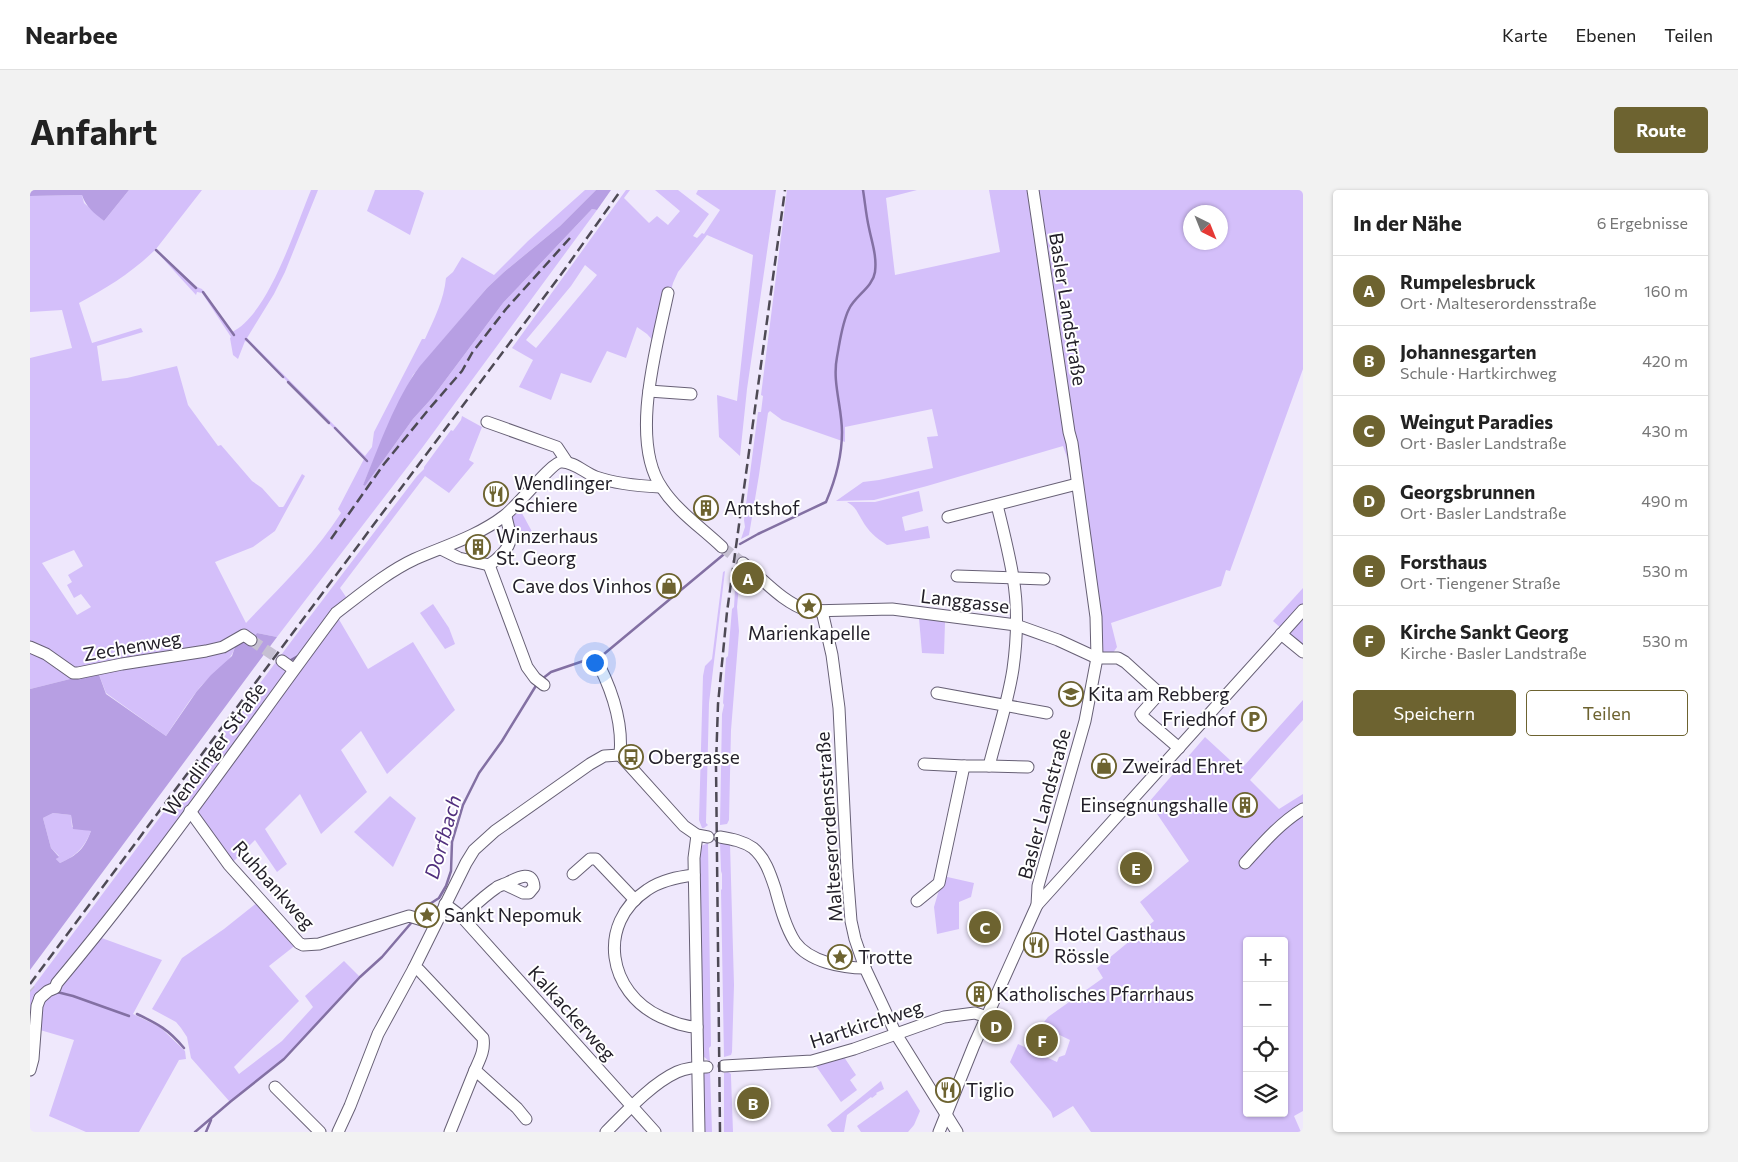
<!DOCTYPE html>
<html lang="de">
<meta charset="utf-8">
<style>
:root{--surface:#fff;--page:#f2f2f2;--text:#222;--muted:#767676;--line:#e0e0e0;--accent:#6d6330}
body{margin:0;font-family:Commissioner,sans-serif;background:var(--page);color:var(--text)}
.controls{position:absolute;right:15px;bottom:15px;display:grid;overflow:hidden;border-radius:5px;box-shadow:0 1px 4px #0004}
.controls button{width:45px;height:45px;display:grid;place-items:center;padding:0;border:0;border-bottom:1px solid var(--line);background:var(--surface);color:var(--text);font:25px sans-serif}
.compass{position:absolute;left:1153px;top:15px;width:45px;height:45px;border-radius:50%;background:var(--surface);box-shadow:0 1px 4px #0004;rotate:137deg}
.you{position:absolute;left:564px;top:472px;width:18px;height:18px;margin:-12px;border:4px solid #fff;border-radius:50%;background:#1a73e8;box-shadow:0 0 0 8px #1a73e833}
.badge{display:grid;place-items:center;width:32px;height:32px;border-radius:50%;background:var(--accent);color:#fff;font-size:16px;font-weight:700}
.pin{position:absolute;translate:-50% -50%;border:2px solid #fff;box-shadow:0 1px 5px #0006}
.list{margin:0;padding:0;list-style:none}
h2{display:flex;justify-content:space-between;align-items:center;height:65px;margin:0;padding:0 20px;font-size:21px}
h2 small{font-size:16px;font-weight:400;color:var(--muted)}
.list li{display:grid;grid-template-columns:32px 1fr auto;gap:15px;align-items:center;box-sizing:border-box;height:70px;padding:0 20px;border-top:1px solid var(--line)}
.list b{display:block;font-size:19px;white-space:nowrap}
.list p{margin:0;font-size:16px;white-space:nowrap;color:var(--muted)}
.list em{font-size:16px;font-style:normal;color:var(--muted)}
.actions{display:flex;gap:10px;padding:15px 20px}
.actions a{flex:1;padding:11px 0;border:1px solid var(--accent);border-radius:5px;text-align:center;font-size:18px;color:var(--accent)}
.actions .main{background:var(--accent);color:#fff}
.icon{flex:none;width:28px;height:28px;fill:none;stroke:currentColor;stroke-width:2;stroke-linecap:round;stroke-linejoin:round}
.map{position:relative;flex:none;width:1273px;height:942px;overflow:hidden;border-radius:5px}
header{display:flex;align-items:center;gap:30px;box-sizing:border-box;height:70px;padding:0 25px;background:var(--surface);border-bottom:1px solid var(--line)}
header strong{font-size:24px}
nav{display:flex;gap:28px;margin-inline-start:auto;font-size:18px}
.intro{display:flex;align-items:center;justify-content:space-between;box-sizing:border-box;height:120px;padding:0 30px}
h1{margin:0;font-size:35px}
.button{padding:12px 22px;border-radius:5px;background:var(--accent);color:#fff;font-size:18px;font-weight:700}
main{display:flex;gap:30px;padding:0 30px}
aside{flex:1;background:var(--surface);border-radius:5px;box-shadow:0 1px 4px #0004}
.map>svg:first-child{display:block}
</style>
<header>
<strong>Nearbee</strong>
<nav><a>Karte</a><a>Ebenen</a><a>Teilen</a></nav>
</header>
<div class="intro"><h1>Anfahrt</h1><a class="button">Route</a></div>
<main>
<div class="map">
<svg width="1273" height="942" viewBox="0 0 1273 942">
<rect width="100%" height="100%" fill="#efe8fc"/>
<g fill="#d4bffa" fill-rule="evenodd">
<path d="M 99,0 L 172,0 L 126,59 L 167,97 L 172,99 L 202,142 C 239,124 265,38 281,0 L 288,0 L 255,82 L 244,104 L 217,148 L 335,266 L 342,257 L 344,242 L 392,149 L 395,149 C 404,129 414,110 416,88 L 423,82 L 432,67 L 464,85 L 498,51 L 555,0 L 566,0 L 530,36 L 474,82 L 457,98 L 383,185 L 362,227 L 333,295 L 335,296 L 383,229 L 402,208 L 473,113 L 562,19 L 567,20 L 392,258 L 247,447 L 227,443 L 220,452 L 205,457 C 200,475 178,486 167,501 C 156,515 146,531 136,546 L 76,503 L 68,482 L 0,499 L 0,168 L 42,158 L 32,120 L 0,122 L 0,6 L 52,5 L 54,13 L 74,31 ZM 125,60 L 166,105 L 167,102 L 172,103 L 201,147 L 200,148 L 203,165 L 208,169 L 215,151 L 218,152 L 334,269 L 308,319 L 311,323 C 285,364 249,398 216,433 L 185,372 L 223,357 L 245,341 L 275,286 L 272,284 L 254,316 L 253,317 L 249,317 L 232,298 L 222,291 L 191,255 L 188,256 L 158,215 L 147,176 L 97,188 L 72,191 L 67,156 L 113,142 L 111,138 L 62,153 L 49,113 C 78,97 100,84 125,60 ZM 44,360 L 53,376 L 38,385 L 42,392 L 37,395 L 44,408 L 51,404 L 61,417 L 47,425 L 12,373 Z"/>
<path d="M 345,0 L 389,0 L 394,3 L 380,45 L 337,21 Z"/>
<path d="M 596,0 L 600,0 L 594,8 L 619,33 L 627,26 L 638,35 L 650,21 L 625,0 L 648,0 L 679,24 L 663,46 L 667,48 L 672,43 L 674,44 L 690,20 L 666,4 L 668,0 L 746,0 L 717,199 L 710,266 L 689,247 L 687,205 L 707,211 L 723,65 L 677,45 L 648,82 L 643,93 L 626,154 L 617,144 L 607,137 L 596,168 L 577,161 L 561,193 L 531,183 L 521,210 L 489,197 L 503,170 L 482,158 ZM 555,75 L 567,85 L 506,158 L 496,150 L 541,96 Z"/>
<path d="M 757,0 L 887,0 L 856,8 L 865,85 L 970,62 L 959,0 L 1273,0 L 1273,179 L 1200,381 L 1196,380 L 1191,396 L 1081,433 L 1087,457 L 1083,463 L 1072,463 L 1047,272 L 1039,273 L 1033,256 L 897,296 L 844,310 L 806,311 L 833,292 L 849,290 L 903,278 L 897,247 L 908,246 L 902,219 L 815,237 L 815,252 L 752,230 L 740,221 L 738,223 L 729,285 L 719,345 L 711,349 L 715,337 L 714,330 L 728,222 L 731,222 L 733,206 L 731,205 ZM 1160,22 L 1190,22 L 1190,52 L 1160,52 Z"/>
<path d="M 432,226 L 452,237 L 439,270 L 444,273 L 419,303 L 395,286 L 310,398 L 318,410 L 304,421 L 338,479 L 383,452 L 425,520 L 357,584 L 331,541 L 311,560 L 337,602 L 291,644 L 270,604 L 235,639 L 257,674 L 247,682 L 225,650 L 202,673 L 269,750 L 287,759 L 273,761 L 267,754 L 239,776 L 269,811 L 204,877 L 209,884 L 252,851 L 283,817 L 275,806 L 314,771 L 330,787 L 254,869 L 200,912 L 161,868 L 157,847 L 151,838 L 146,832 L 122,819 L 152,768 L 194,739 L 228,712 L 162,630 L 157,628 L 69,747 L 132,770 L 103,824 L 130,837 L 155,861 L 156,869 L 149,870 L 109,942 L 56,942 L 19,926 L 44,850 L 0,837 L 0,801 L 269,441 L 387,286 L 394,279 L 394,277 L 421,240 L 423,241 L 431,230 Z"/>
<path d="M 889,301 L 893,321 L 872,327 L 875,341 L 898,336 L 900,348 L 857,355 C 846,348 838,341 832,330 C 827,322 826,317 817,312 L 845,312 Z"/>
<path d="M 487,314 L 506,349 L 480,350 L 478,336 Z"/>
<path d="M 695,381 L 679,513 L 676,633 L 678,635 L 674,638 L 672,638 L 669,630 L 673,486 L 675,476 L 682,469 L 693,382 Z"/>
<path d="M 706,382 L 710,385 L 707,417 L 709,441 L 701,540 L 699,630 L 697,634 L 690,635 L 692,524 L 694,515 L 693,513 L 696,468 L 698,466 L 702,419 L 704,417 Z"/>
<path d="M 1273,398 L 1273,456 L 1265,451 L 1243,431 Z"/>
<path d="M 403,414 L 419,438 L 425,454 L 415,459 L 390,423 Z"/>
<path d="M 889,428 L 915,432 L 914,464 L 892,463 Z"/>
<path d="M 1273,510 L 1273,530 L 1220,590 L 1249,619 L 1273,604 L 1273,921 L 1264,926 L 1271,942 L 1061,942 L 1043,916 L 1023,928 L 1021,922 L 980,872 L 988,854 L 1027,872 L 1029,867 L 1035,865 L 1040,850 L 1011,836 L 1018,827 L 1073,788 L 1067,778 L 1124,731 L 1110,712 L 1159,671 L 1119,612 L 1175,547 L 1200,570 L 1213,577 ZM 1217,751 L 1254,751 L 1254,923 L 1217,923 Z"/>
<path d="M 360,606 L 386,628 L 363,677 L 324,642 Z"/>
<path d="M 23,623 L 41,625 L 42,637 L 61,641 C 54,658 46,666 30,673 L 26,669 L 29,666 L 21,658 L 13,628 Z"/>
<path d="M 690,652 L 700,654 L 704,795 L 702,862 L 701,865 L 694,867 L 691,700 L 692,699 L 692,684 L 691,681 Z"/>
<path d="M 678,653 L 681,856 L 679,858 L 680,872 L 672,865 L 669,660 L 671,656 Z"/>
<path d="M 913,686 L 944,693 L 941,707 L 929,712 L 929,739 L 907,744 L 904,717 Z"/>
<path d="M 814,867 L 826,885 L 820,890 L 827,900 L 811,912 L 784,873 Z"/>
<path d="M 680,881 L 682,942 L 672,942 L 674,884 Z"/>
<path d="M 698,882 L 701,884 L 701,887 L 703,942 L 694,942 L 694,883 Z"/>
<path d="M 851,891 L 854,899 L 846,903 L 847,904 L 842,908 L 841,907 L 817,925 L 814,942 L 802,942 L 797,935 Z"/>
<path d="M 877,900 L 890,921 L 884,935 L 878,942 L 831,942 L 827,936 Z"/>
</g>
<g fill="#b79fe3" fill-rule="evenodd">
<path d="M 0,0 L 99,0 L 74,31 C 64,23 56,17 52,5 L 0,6 Z"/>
<path d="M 566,0 L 581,0 L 567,20 L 562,19 L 473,113 L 402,208 L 383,229 L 335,296 L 333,295 C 349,257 365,209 390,176 L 457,98 L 474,82 L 530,36 Z"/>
<path d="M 227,443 L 247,447 L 0,780 L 0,499 L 68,482 L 76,504 L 136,546 L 167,501 L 181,485 L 202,466 L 205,457 L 209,452 C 219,454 221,450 227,443 ZM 23,623 L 41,625 L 43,639 L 61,641 C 54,659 48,665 30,673 L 26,669 L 29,667 L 21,658 L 13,628 Z"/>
</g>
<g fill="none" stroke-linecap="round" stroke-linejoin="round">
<g stroke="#8370a3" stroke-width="2.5">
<path d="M 126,60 L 166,98"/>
<path d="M 173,102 L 204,145"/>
<path d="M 216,149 L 253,187"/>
<path d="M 258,192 L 299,233"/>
<path d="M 305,238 L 337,271"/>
<path d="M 710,354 L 728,344 L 796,312 C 805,291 812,265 812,242 C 812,217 802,192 807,167 C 810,151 812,133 819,119 C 825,106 843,97 845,82 C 847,66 842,53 839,38 C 836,25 835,12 833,0"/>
<path d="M 261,470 L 268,466"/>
<path d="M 512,489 L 521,482 L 574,464 L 693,365"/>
<path d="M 387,726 L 395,717 L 409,708 L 416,696 L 421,681 L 422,652 L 433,615 L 449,583 L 472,551 L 507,494"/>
<path d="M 27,802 L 43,806 L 99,826"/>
<path d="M 107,824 C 128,834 138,839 154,858"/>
<path d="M 165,942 L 200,912 L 254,869 L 330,787 L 352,767 L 382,732"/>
<path d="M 176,942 L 181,930"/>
</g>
<g stroke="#c6c0d2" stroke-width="11" stroke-dasharray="11 5.5" stroke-linecap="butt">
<path d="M 692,357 L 713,373"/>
<path d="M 221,450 L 252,471"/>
<path d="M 0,800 L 1,801"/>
</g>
<defs>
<g id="minor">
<path d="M 638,103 C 627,156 599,251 632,298 C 647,321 672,338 692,357"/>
<path d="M 619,201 L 661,204"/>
<path d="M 457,232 L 527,257 L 537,272"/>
<path d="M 918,327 L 1047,294"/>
<path d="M 411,359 L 429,368 L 459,375 C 467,370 479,359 480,350 C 481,343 477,333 476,326"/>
<path d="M 713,373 C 734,390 753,413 779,421 L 862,419 L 986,435 L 1028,450 L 1067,468 L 1088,468 L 1095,472 L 1127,501 L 1128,505 L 1111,524 L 1113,527 L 1149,558"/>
<path d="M 459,375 L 497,477 L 505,488 L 514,495"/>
<path d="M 927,386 L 1014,389"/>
<path d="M 792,421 L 802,465 L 809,518 L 817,680 L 821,731 L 825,749 L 835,778 L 866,844 L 927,942"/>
<path d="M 1251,444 L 1273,462"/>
<path d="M 0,457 L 16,464 L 43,483 L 48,483 L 92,474 L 176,461 L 193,457 L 214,445 L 221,450"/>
<path d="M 252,471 L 263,479"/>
<path d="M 569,475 C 583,503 593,534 590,565"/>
<path d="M 907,503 L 1017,523"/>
<path d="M 590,565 L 654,636 L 667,645 L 678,647"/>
<path d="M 934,576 L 959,576 C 967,544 978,512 983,479 C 987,450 988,416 983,387 C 979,363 973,339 967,315"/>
<path d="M 959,576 L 998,577"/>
<path d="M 160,621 L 199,675 L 269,753 L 273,755 L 289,754 L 379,726 L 405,734"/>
<path d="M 667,645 L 664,668 L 669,942"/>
<path d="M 690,647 C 702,649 713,651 723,658 C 735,668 740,683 745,698 C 750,716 755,736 765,752 C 779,772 813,778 835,778"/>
<path d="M 1215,673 C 1233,653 1250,633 1273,619"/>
<path d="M 543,684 L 560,669 L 566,669 L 605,710"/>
<path d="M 664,685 C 648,687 631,690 617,700 C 566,734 578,803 631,827 C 643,832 654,837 667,837"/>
<path d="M 887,711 L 909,693 L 934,576 L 894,574"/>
<path d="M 415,714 L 432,727 L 625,942"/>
<path d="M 1007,715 L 1273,420"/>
<path d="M 432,727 C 443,717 454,706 466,698 C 469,695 473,695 477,693 C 487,688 503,679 504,697 L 499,703 L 493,703 L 474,694"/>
<path d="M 384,778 L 389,780 L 453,848 C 455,860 450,869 445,880"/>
<path d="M 10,808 L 18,801 L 25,798 L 27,793 C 126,675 214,547 306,423 C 331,404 357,382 385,369 C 415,356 448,346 474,326 C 486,318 522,272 531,272 C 543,271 555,283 566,287 C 586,294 609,296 630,297"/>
<path d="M 694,876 L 782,871 L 824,859 L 914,827 L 945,823 L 957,827"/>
<path d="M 0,880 L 3,869 L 7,816 L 10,808"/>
<path d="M 245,897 L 290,942"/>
<path d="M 308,942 L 320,916 L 348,844 L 384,778 L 436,673 L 444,660 L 465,641 L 560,574 L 574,566 L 590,565"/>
<path d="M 420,942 L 445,880 L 487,918 L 496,929"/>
<path d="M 576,942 C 596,922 621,894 647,882 C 656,878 667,877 677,877"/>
<path d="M 909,942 L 944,855 L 1007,715 L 1008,696 L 1055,531 L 1067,468 L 1066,427 L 1042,253 L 1039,242 L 1003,0"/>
</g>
</defs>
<use href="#minor" stroke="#676075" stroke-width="13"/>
<use href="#minor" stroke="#fff" stroke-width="11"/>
<g stroke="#4e4a55" stroke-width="2.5" stroke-dasharray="10 5" stroke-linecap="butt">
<path d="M 301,349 L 354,274 L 399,219 L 432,181 L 442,163 L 476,119 L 540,48"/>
<path d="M 0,794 L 535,79 L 591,0"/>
<path d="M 690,942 L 686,575 L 688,514 L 697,422 L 755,0"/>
</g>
</g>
<defs>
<symbol id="restaurant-ring" viewBox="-11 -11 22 22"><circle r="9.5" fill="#fff" stroke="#6d6330" stroke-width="1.5"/><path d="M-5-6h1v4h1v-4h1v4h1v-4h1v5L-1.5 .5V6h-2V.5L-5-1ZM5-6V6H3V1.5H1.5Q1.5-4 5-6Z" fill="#6d6330"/></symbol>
<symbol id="building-ring" viewBox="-11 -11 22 22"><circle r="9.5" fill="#fff" stroke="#6d6330" stroke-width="1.5"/><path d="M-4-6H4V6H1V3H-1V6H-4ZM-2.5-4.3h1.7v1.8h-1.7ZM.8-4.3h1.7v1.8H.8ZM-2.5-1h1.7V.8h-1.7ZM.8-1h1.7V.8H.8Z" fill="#6d6330"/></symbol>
<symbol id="shop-ring" viewBox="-11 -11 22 22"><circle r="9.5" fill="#fff" stroke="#6d6330" stroke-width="1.5"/><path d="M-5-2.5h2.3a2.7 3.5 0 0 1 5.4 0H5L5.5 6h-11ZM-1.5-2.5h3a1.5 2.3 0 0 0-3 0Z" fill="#6d6330"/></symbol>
<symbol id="sight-ring" viewBox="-11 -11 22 22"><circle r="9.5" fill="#fff" stroke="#6d6330" stroke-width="1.5"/><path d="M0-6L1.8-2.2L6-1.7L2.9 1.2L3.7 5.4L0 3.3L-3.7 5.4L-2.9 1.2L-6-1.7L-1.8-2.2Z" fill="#6d6330"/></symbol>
<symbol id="school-ring" viewBox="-11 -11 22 22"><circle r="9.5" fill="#fff" stroke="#6d6330" stroke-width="1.5"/><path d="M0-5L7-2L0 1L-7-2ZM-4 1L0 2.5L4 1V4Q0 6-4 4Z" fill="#6d6330"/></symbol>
<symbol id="parking-ring" viewBox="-11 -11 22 22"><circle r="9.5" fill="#fff" stroke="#6d6330" stroke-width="1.5"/><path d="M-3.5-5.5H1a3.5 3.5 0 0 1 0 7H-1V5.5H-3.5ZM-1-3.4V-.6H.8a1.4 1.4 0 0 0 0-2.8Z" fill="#6d6330"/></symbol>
<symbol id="bus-ring" viewBox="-11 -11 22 22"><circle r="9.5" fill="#fff" stroke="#6d6330" stroke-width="1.5"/><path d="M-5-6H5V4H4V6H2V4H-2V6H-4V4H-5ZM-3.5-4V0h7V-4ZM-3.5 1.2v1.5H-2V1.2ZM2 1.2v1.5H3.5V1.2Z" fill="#6d6330"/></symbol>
</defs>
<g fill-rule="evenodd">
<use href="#restaurant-ring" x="452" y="290" width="28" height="28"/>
<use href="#building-ring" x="662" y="304" width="28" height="28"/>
<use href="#building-ring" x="434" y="343" width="28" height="28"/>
<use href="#shop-ring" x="625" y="382" width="28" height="28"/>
<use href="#sight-ring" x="765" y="402" width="28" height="28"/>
<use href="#school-ring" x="1027" y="490" width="28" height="28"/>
<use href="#parking-ring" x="1210" y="515" width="28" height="28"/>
<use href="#bus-ring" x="587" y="553" width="28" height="28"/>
<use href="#shop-ring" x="1060" y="562" width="28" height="28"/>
<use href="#building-ring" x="1201" y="601" width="28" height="28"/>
<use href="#sight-ring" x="383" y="711" width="28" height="28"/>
<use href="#restaurant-ring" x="992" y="741" width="28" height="28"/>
<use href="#sight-ring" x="796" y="753" width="28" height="28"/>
<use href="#building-ring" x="935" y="790" width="28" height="28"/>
<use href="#restaurant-ring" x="904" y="886" width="28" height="28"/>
</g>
<g text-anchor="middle" stroke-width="4" stroke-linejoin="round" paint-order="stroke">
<g font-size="19" fill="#232029" stroke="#fff">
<text transform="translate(1038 119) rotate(81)" y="7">Basler Landstraße</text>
<text transform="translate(935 411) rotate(7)" y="7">Langgasse</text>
<text transform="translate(102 456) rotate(-10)" y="7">Zechenweg</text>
<text transform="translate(184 559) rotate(-54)" y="7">Wendlinger Straße</text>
<text transform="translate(1014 614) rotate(-75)" y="7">Basler Landstraße</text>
<text transform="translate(799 637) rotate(-94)" y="7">Malteserordensstraße</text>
<text transform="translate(244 695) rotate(48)" y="7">Ruhbankweg</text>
<text transform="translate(542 823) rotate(48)" y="7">Kalkackerweg</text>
<text transform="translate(836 834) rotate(-18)" y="7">Hartkirchweg</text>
</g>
<g font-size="19" fill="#232029" stroke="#fff" text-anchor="start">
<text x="484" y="300">Wendlinger<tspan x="484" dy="22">Schiere</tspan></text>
<text x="694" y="325">Amtshof</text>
<text x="466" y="353">Winzerhaus<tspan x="466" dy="22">St. Georg</tspan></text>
<text x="622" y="403" text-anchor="end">Cave dos Vinhos</text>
<text x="779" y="450" text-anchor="middle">Marienkapelle</text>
<text x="1058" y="511">Kita am Rebberg</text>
<text x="1206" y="536" text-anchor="end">Friedhof</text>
<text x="618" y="574">Obergasse</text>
<text x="1092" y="583">Zweirad Ehret</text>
<text x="1198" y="622" text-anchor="end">Einsegnungshalle</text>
<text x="414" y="732">Sankt Nepomuk</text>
<text x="1024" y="751">Hotel Gasthaus<tspan x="1024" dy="22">Rössle</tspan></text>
<text x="828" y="774">Trotte</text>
<text x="966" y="811">Katholisches Pfarrhaus</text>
<text x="936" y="907">Tiglio</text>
</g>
<g font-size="20" font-style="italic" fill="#512f7e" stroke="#fff">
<text transform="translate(413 647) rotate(-74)" y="7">Dorfbach</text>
</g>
</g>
</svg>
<div class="controls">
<button>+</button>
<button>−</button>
<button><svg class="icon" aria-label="locate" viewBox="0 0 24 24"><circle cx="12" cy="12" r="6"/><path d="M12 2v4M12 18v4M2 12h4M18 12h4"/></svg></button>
<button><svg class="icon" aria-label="layers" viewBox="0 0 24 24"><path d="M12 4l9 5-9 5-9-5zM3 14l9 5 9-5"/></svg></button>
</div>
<svg class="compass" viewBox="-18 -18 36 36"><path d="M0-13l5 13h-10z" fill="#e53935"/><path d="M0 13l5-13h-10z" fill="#767676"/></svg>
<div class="you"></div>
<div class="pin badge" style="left:718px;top:388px">A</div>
<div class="pin badge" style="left:723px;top:913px">B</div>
<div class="pin badge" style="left:955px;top:737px">C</div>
<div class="pin badge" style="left:966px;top:836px">D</div>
<div class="pin badge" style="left:1106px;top:678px">E</div>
<div class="pin badge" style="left:1012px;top:850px">F</div>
</div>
<aside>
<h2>In der Nähe<small>6 Ergebnisse</small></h2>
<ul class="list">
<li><span class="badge">A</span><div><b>Rumpelesbruck</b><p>Ort · Malteserordensstraße</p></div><em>160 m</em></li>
<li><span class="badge">B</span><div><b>Johannesgarten</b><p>Schule · Hartkirchweg</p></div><em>420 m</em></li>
<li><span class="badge">C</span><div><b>Weingut Paradies</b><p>Ort · Basler Landstraße</p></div><em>430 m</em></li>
<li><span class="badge">D</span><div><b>Georgsbrunnen</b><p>Ort · Basler Landstraße</p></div><em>490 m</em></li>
<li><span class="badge">E</span><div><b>Forsthaus</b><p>Ort · Tiengener Straße</p></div><em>530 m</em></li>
<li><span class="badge">F</span><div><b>Kirche Sankt Georg</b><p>Kirche · Basler Landstraße</p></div><em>530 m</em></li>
</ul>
<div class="actions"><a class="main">Speichern</a><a>Teilen</a></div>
</aside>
</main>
